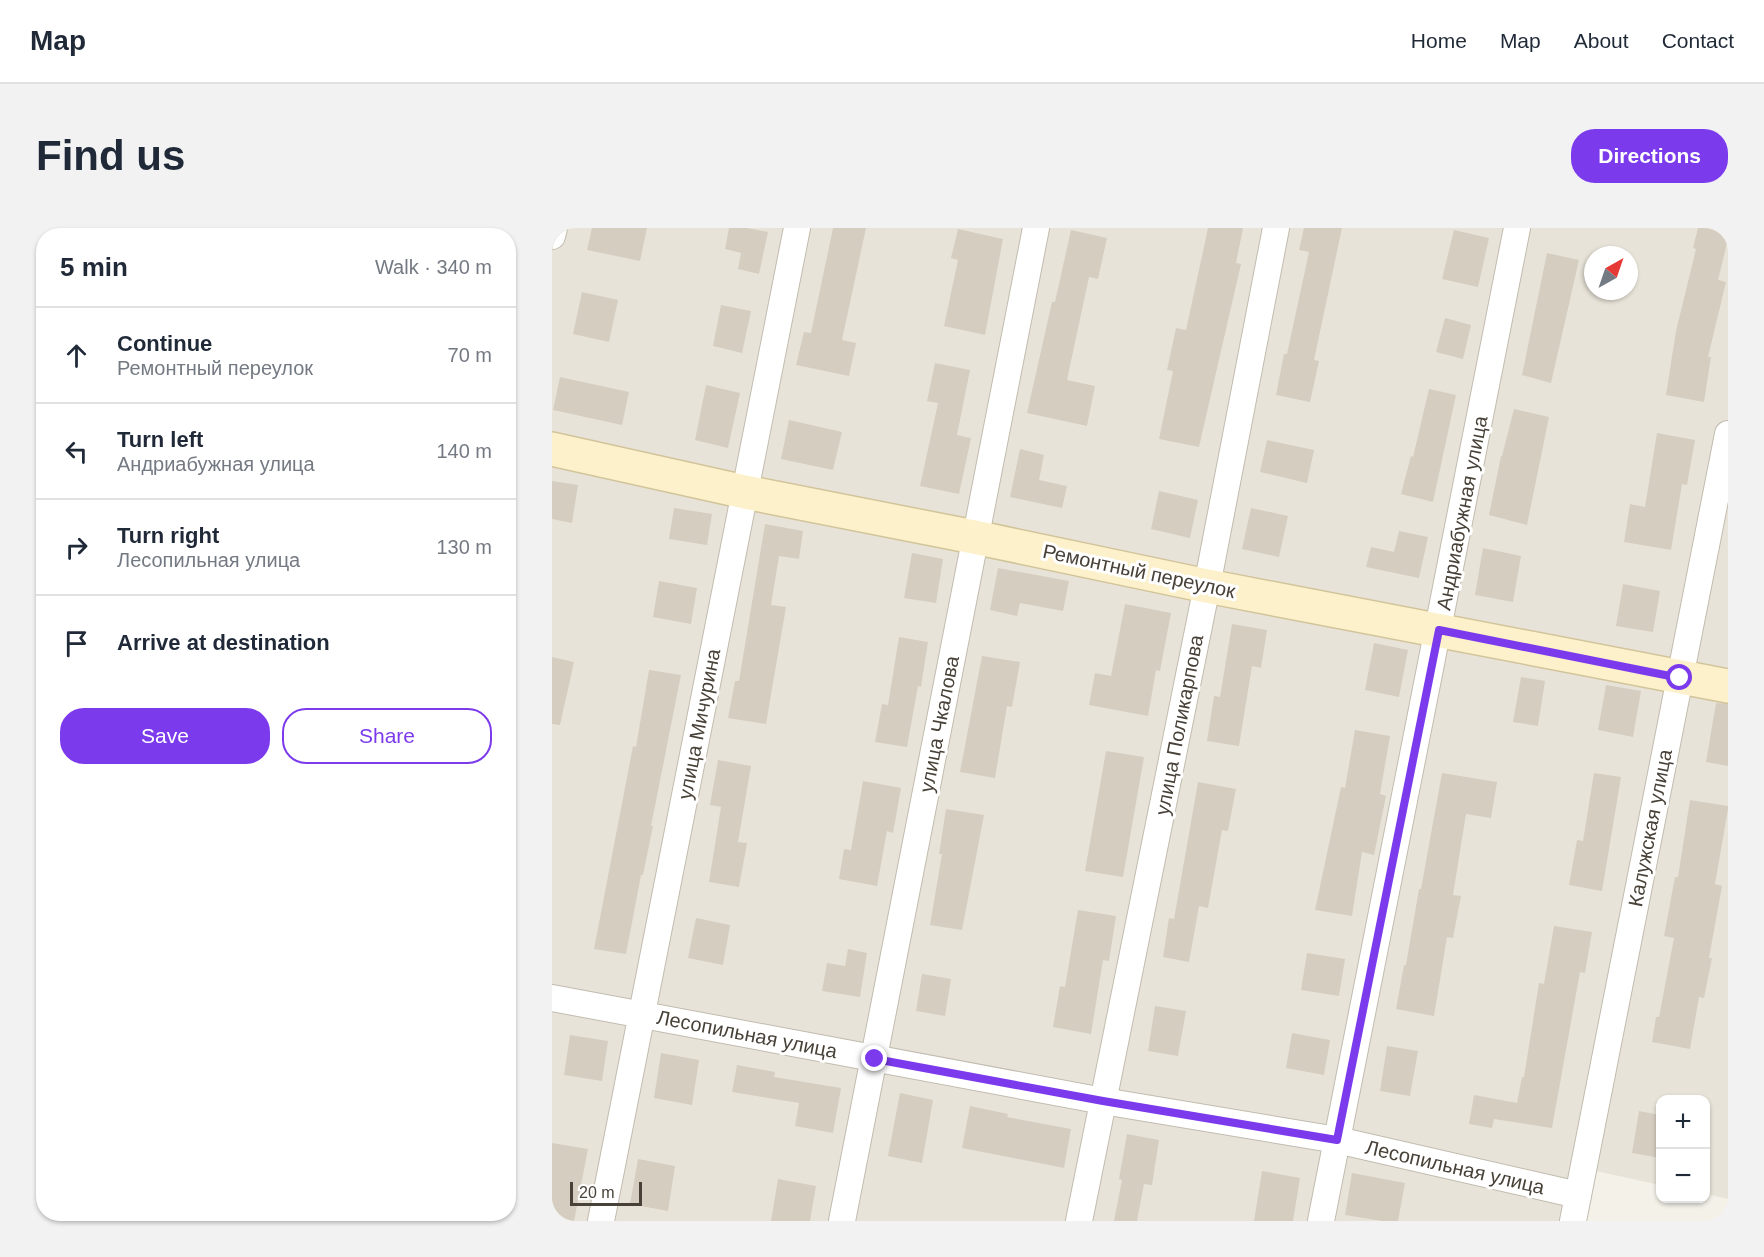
<!DOCTYPE html>
<meta charset="utf-8">
<style>
:root{--surface:#fff;--page:#f2f2f3;--text:#1f2937;--muted:#747a83;--line:#e0e1e3;--accent:#7c3aed}
body{margin:0;font-family:Arial,sans-serif;background:var(--page);color:var(--text)}
.controls{position:absolute;right:18px;bottom:18px;display:grid;overflow:hidden;border-radius:12px;box-shadow:0 2px 4px #0004}
.controls button{width:54px;height:54px;display:grid;place-items:center;padding:0;border:0;border-bottom:2px solid var(--line);background:var(--surface);color:var(--text);font:30px sans-serif}
.compass{position:absolute;left:1032px;top:18px;width:54px;height:54px;border-radius:50%;background:var(--surface);box-shadow:0 2px 4px #0004;rotate:40deg}
.scale{position:absolute;left:18px;bottom:15px;width:72px;box-sizing:border-box;padding-left:6px;border:3px solid #484138;border-top:0;font-size:16px;line-height:21px;white-space:nowrap;color:#484138;-webkit-text-stroke:4px #fff;paint-order:stroke}
.stop{position:absolute;width:18px;height:18px;margin:-14px;border:4px solid #7c3aed;border-radius:50%;background:#fff}
.stop.end{background:#7c3aed;border-color:#fff;box-shadow:0 2px 6px #0008}
.list{margin:0;padding:0;list-style:none}
h2{display:flex;justify-content:space-between;align-items:center;height:78px;margin:0;padding:0 24px;font-size:26px}
h2 small{font-size:20px;font-weight:400;color:var(--muted)}
.list li{display:grid;grid-template-columns:39px 1fr auto;gap:18px;align-items:center;box-sizing:border-box;height:96px;padding:0 24px;border-top:2px solid var(--line)}
.list b{display:block;font-size:22px;white-space:nowrap}
.list p{margin:0;font-size:20px;white-space:nowrap;color:var(--muted)}
.list em{font-size:20px;font-style:normal;color:var(--muted)}
.actions{display:flex;gap:12px;padding:18px 24px}
.actions a{flex:1;padding:14px 0;border:2px solid var(--accent);border-radius:24px;text-align:center;font-size:21px;color:var(--accent)}
.actions .main{background:var(--accent);color:#fff}
.icon{flex:none;width:33px;height:33px;fill:none;stroke:currentColor;stroke-width:2;stroke-linecap:round;stroke-linejoin:round}
.map{position:relative;flex:none;width:1176px;height:993px;overflow:hidden;border-radius:24px}
header{display:flex;align-items:center;gap:36px;box-sizing:border-box;height:84px;padding:0 30px;background:var(--surface);border-bottom:2px solid var(--line)}
header strong{font-size:28px}
nav{display:flex;gap:33px;margin-inline-start:auto;font-size:21px}
.intro{display:flex;align-items:center;justify-content:space-between;box-sizing:border-box;height:144px;padding:0 36px}
h1{margin:0;font-size:42px}
.button{padding:15px 27px;border-radius:24px;background:var(--accent);color:#fff;font-size:21px;font-weight:700}
main{display:flex;gap:36px;padding:0 36px}
aside{flex:1;background:var(--surface);border-radius:24px;box-shadow:0 2px 4px #0004}
.map>svg:first-child{display:block}
</style>
<header>
<strong>Map</strong>
<nav><a>Home</a><a>Map</a><a>About</a><a>Contact</a></nav>
</header>
<div class="intro"><h1>Find us</h1><a class="button">Directions</a></div>
<main>
<aside>
<h2>5 min<small>Walk · 340 m</small></h2>
<ul class="list">
<li><svg class="icon" aria-label="ahead" viewBox="0 0 24 24"><path d="M12 20V5M6 11l6-6 6 6"/></svg><div><b>Continue</b><p>Ремонтный переулок</p></div><em>70 m</em></li>
<li><svg class="icon" aria-label="left" viewBox="0 0 24 24"><path d="M17 20v-9H6M10 6l-5 5 5 5"/></svg><div><b>Turn left</b><p>Андриабужная улица</p></div><em>140 m</em></li>
<li><svg class="icon" aria-label="right" viewBox="0 0 24 24"><path d="M7 20v-9h11M14 6l5 5-5 5"/></svg><div><b>Turn right</b><p>Лесопильная улица</p></div><em>130 m</em></li>
<li><svg class="icon" aria-label="arrive" viewBox="0 0 24 24"><path d="M6 21V4h12l-3 4 3 4H6"/></svg><div><b>Arrive at destination</b></div></li>
</ul>
<div class="actions"><a class="main">Save</a><a>Share</a></div>
</aside>
<div class="map">
<svg width="1176" height="993" viewBox="0 0 1176 993">
<rect width="100%" height="100%" fill="#f4f1e9"/>
<path fill="#e8e3d8" fill-rule="evenodd" d="M 0,0 L 1176,0 L 1176,971 L 1154,966 L 1154,872 L 1108,872 L 1108,957 L 1044,943 L 1033,993 L 0,993 ZM 1041,27 L 1077,27 L 1077,63 L 1041,63 Z"/>
<g fill="#d5cdbf">
<path d="M 40,0 L 95,0 L 88,33 L 35,22 Z"/>
<path d="M 177,0 L 195,0 L 216,4 L 207,46 L 186,41 L 189,25 L 173,21 Z"/>
<path d="M 281,0 L 314,0 L 290,112 L 304,115 L 297,148 L 244,137 L 252,104 L 259,105 Z"/>
<path d="M 656,0 L 691,0 L 684,35 L 689,36 L 647,219 L 607,211 L 621,143 L 615,142 L 624,100 L 634,102 Z"/>
<path d="M 752,0 L 790,0 L 762,132 L 767,133 L 758,174 L 724,167 L 732,126 L 735,126 L 757,24 L 747,22 Z"/>
<path d="M 1146,0 L 1176,0 L 1176,11 L 1166,52 L 1174,54 L 1156,129 L 1159,129 L 1152,174 L 1114,167 L 1124,103 L 1144,21 L 1141,20 Z"/>
<path d="M 406,1 L 451,11 L 433,107 L 392,98 L 406,32 L 399,30 Z"/>
<path d="M 519,2 L 555,10 L 546,51 L 537,49 L 515,152 L 543,158 L 535,198 L 475,185 L 500,74 L 503,74 Z"/>
<path d="M 902,2 L 937,10 L 926,59 L 890,51 Z"/>
<path d="M 995,25 L 1027,32 L 999,155 L 970,147 Z"/>
<path d="M 30,64 L 66,72 L 57,114 L 21,106 Z"/>
<path d="M 169,77 L 199,83 L 190,125 L 161,118 Z"/>
<path d="M 893,90 L 919,97 L 911,131 L 884,124 Z"/>
<path d="M 383,135 L 418,142 L 405,207 L 419,210 L 407,266 L 368,258 L 386,175 L 375,173 Z"/>
<path d="M 8,149 L 77,164 L 70,197 L 1,182 Z"/>
<path d="M 154,157 L 188,165 L 176,220 L 143,212 Z"/>
<path d="M 877,161 L 904,167 L 881,274 L 849,266 L 859,228 L 861,229 Z"/>
<path d="M 962,181 L 997,189 L 975,297 L 937,287 L 949,228 L 950,228 Z"/>
<path d="M 237,192 L 290,204 L 281,242 L 229,231 Z"/>
<path d="M 1105,205 L 1143,212 L 1135,257 L 1130,256 L 1119,322 L 1072,314 L 1078,276 L 1093,279 Z"/>
<path d="M 715,212 L 762,222 L 755,255 L 708,244 Z"/>
<path d="M 468,221 L 492,227 L 487,252 L 515,258 L 510,280 L 458,269 Z"/>
<path d="M 0,253 L 26,257 L 20,295 L 0,291 Z"/>
<path d="M 607,263 L 646,272 L 638,310 L 599,301 Z"/>
<path d="M 122,280 L 160,286 L 155,317 L 117,311 Z"/>
<path d="M 699,280 L 736,288 L 727,329 L 690,321 Z"/>
<path d="M 213,296 L 251,303 L 247,331 L 227,328 L 219,377 L 234,379 L 214,496 L 176,490 L 183,453 L 187,453 Z"/>
<path d="M 847,303 L 876,309 L 867,350 L 814,339 L 819,319 L 842,324 Z"/>
<path d="M 931,320 L 969,328 L 961,374 L 923,367 Z"/>
<path d="M 360,325 L 391,331 L 384,375 L 352,370 Z"/>
<path d="M 446,340 L 517,353 L 511,383 L 468,375 L 465,388 L 438,382 Z"/>
<path d="M 107,353 L 145,360 L 139,396 L 101,389 Z"/>
<path d="M 1071,356 L 1108,363 L 1101,404 L 1064,398 Z"/>
<path d="M 573,376 L 619,385 L 608,443 L 604,442 L 596,488 L 537,477 L 543,445 L 559,448 Z"/>
<path d="M 680,396 L 715,402 L 709,440 L 700,438 L 687,518 L 655,513 L 662,468 L 668,469 Z"/>
<path d="M 347,409 L 376,414 L 369,459 L 366,458 L 355,519 L 323,514 L 330,476 L 336,477 Z"/>
<path d="M 822,415 L 856,422 L 847,469 L 813,462 Z"/>
<path d="M 430,428 L 468,434 L 460,479 L 455,478 L 443,550 L 408,544 Z"/>
<path d="M 0,429 L 22,434 L 8,497 L 0,496 Z"/>
<path d="M 97,442 L 129,447 L 99,598 L 101,598 L 91,647 L 89,647 L 74,726 L 42,721 L 81,518 L 84,519 Z"/>
<path d="M 969,449 L 993,453 L 986,498 L 961,494 Z"/>
<path d="M 1054,457 L 1089,463 L 1081,509 L 1046,502 Z"/>
<path d="M 1164,475 L 1176,476 L 1176,538 L 1154,534 Z"/>
<path d="M 803,502 L 838,508 L 828,566 L 834,568 L 822,627 L 810,624 L 800,688 L 763,682 L 789,559 L 793,560 Z"/>
<path d="M 554,523 L 592,529 L 571,649 L 533,643 Z"/>
<path d="M 166,532 L 199,538 L 186,614 L 195,615 L 187,659 L 157,654 L 169,579 L 158,577 Z"/>
<path d="M 890,545 L 945,554 L 939,590 L 914,586 L 901,667 L 909,668 L 901,710 L 895,709 L 882,788 L 844,781 L 852,737 L 854,737 L 867,661 L 869,661 Z"/>
<path d="M 1042,545 L 1069,549 L 1050,663 L 1017,657 L 1025,612 L 1031,613 Z"/>
<path d="M 311,553 L 349,560 L 341,605 L 335,603 L 325,658 L 287,651 L 292,621 L 299,622 Z"/>
<path d="M 646,554 L 684,561 L 676,603 L 670,602 L 656,680 L 647,678 L 637,734 L 611,729 L 617,690 L 622,691 Z"/>
<path d="M 1138,572 L 1176,578 L 1176,581 L 1163,656 L 1170,658 L 1157,730 L 1160,730 L 1152,770 L 1147,769 L 1138,821 L 1100,814 L 1104,789 L 1107,789 L 1122,710 L 1112,708 L 1123,649 L 1126,649 Z"/>
<path d="M 394,581 L 432,587 L 410,702 L 378,697 L 390,626 L 387,626 Z"/>
<path d="M 526,682 L 564,688 L 557,733 L 551,732 L 539,806 L 501,799 L 508,758 L 513,759 Z"/>
<path d="M 144,690 L 178,697 L 171,737 L 136,730 Z"/>
<path d="M 1002,698 L 1040,704 L 1033,745 L 1028,744 L 1000,900 L 942,891 L 940,900 L 917,896 L 922,867 L 965,875 L 970,849 L 972,849 L 987,755 L 992,756 Z"/>
<path d="M 296,721 L 315,725 L 308,769 L 270,763 L 275,735 L 293,738 Z"/>
<path d="M 755,725 L 793,731 L 787,768 L 749,762 Z"/>
<path d="M 370,746 L 399,751 L 393,788 L 364,783 Z"/>
<path d="M 603,778 L 634,783 L 626,828 L 596,823 Z"/>
<path d="M 740,805 L 778,812 L 772,847 L 734,840 Z"/>
<path d="M 18,807 L 56,813 L 50,853 L 12,847 Z"/>
<path d="M 835,818 L 866,823 L 858,868 L 828,863 Z"/>
<path d="M 109,825 L 147,832 L 140,877 L 102,870 Z"/>
<path d="M 185,837 L 223,844 L 222,849 L 289,860 L 281,905 L 243,898 L 247,875 L 180,864 Z"/>
<path d="M 348,865 L 381,872 L 370,935 L 336,928 Z"/>
<path d="M 418,878 L 456,886 L 455,889 L 519,901 L 512,940 L 410,920 Z"/>
<path d="M 1087,883 L 1108,887 L 1108,930 L 1080,925 Z"/>
<path d="M 575,906 L 607,912 L 600,957 L 592,956 L 585,993 L 562,993 L 570,952 L 567,951 Z"/>
<path d="M 0,915 L 36,921 L 22,993 L 0,993 Z"/>
<path d="M 86,931 L 123,938 L 116,983 L 78,976 Z"/>
<path d="M 710,943 L 748,950 L 741,993 L 702,993 Z"/>
<path d="M 800,945 L 853,955 L 846,993 L 830,993 L 793,987 Z"/>
<path d="M 226,951 L 264,958 L 258,993 L 219,993 Z"/>
</g>
<g fill="none" stroke-linecap="round" stroke-linejoin="round">
<defs>
<g id="minor">
<path d="M 0,8 L 2,0"/>
<path d="M 0,770 L 551,873 L 785,912 L 1026,967"/>
<path d="M 49,993 L 245,0"/>
<path d="M 290,993 L 484,0"/>
<path d="M 527,993 L 655,358 L 724,0"/>
<path d="M 769,993 L 965,0"/>
<path d="M 1021,993 L 1176,206"/>
</g>
<path id="secondary" d="M 0,221 L 193,264 L 422,309 L 655,358 L 1176,458"/>
</defs>
<use href="#minor" stroke="#c2bcaf" stroke-width="28"/>
<use href="#secondary" stroke="#d2c49a" stroke-width="36"/>
<use href="#minor" stroke="#fff" stroke-width="26"/>
<use href="#secondary" stroke="#fdf1cb" stroke-width="33"/>
</g>
<g fill="none" stroke-linecap="round" stroke-linejoin="round">
<path stroke="#7c3aed" stroke-width="8" d="M 323,831 L 551,873 L 785,912 L 887,402 L 1128,450"/>
</g>
<g text-anchor="middle" stroke-width="6" stroke-linejoin="round" paint-order="stroke">
<g font-size="20" fill="#484138" stroke="#fff">
<text transform="translate(910 285) rotate(-79)" y="7">Андриабужная улица</text>
<text transform="translate(587 343) rotate(12)" y="7">Ремонтный переулок</text>
<text transform="translate(147 496) rotate(-79)" y="7">улица Мичурина</text>
<text transform="translate(387 496) rotate(-79)" y="7">улица Чкалова</text>
<text transform="translate(627 497) rotate(-79)" y="7">улица Поликарпова</text>
<text transform="translate(1098 600) rotate(-79)" y="7">Калужская улица</text>
<text transform="translate(195 806) rotate(11)" y="7">Лесопильная улица</text>
<text transform="translate(903 939) rotate(13)" y="7">Лесопильная улица</text>
</g>
</g>
</svg>
<div class="controls">
<button>+</button>
<button>−</button>
</div>
<svg class="compass" viewBox="-18 -18 36 36"><path d="M0-13l5 13h-10z" fill="#e53935"/><path d="M0 13l5-13h-10z" fill="#747a83"/></svg>
<div class="scale">20 m</div>
<div class="stop" style="left:1128px;top:450px"></div>
<div class="stop end" style="left:323px;top:831px"></div>
</div>
</main>
